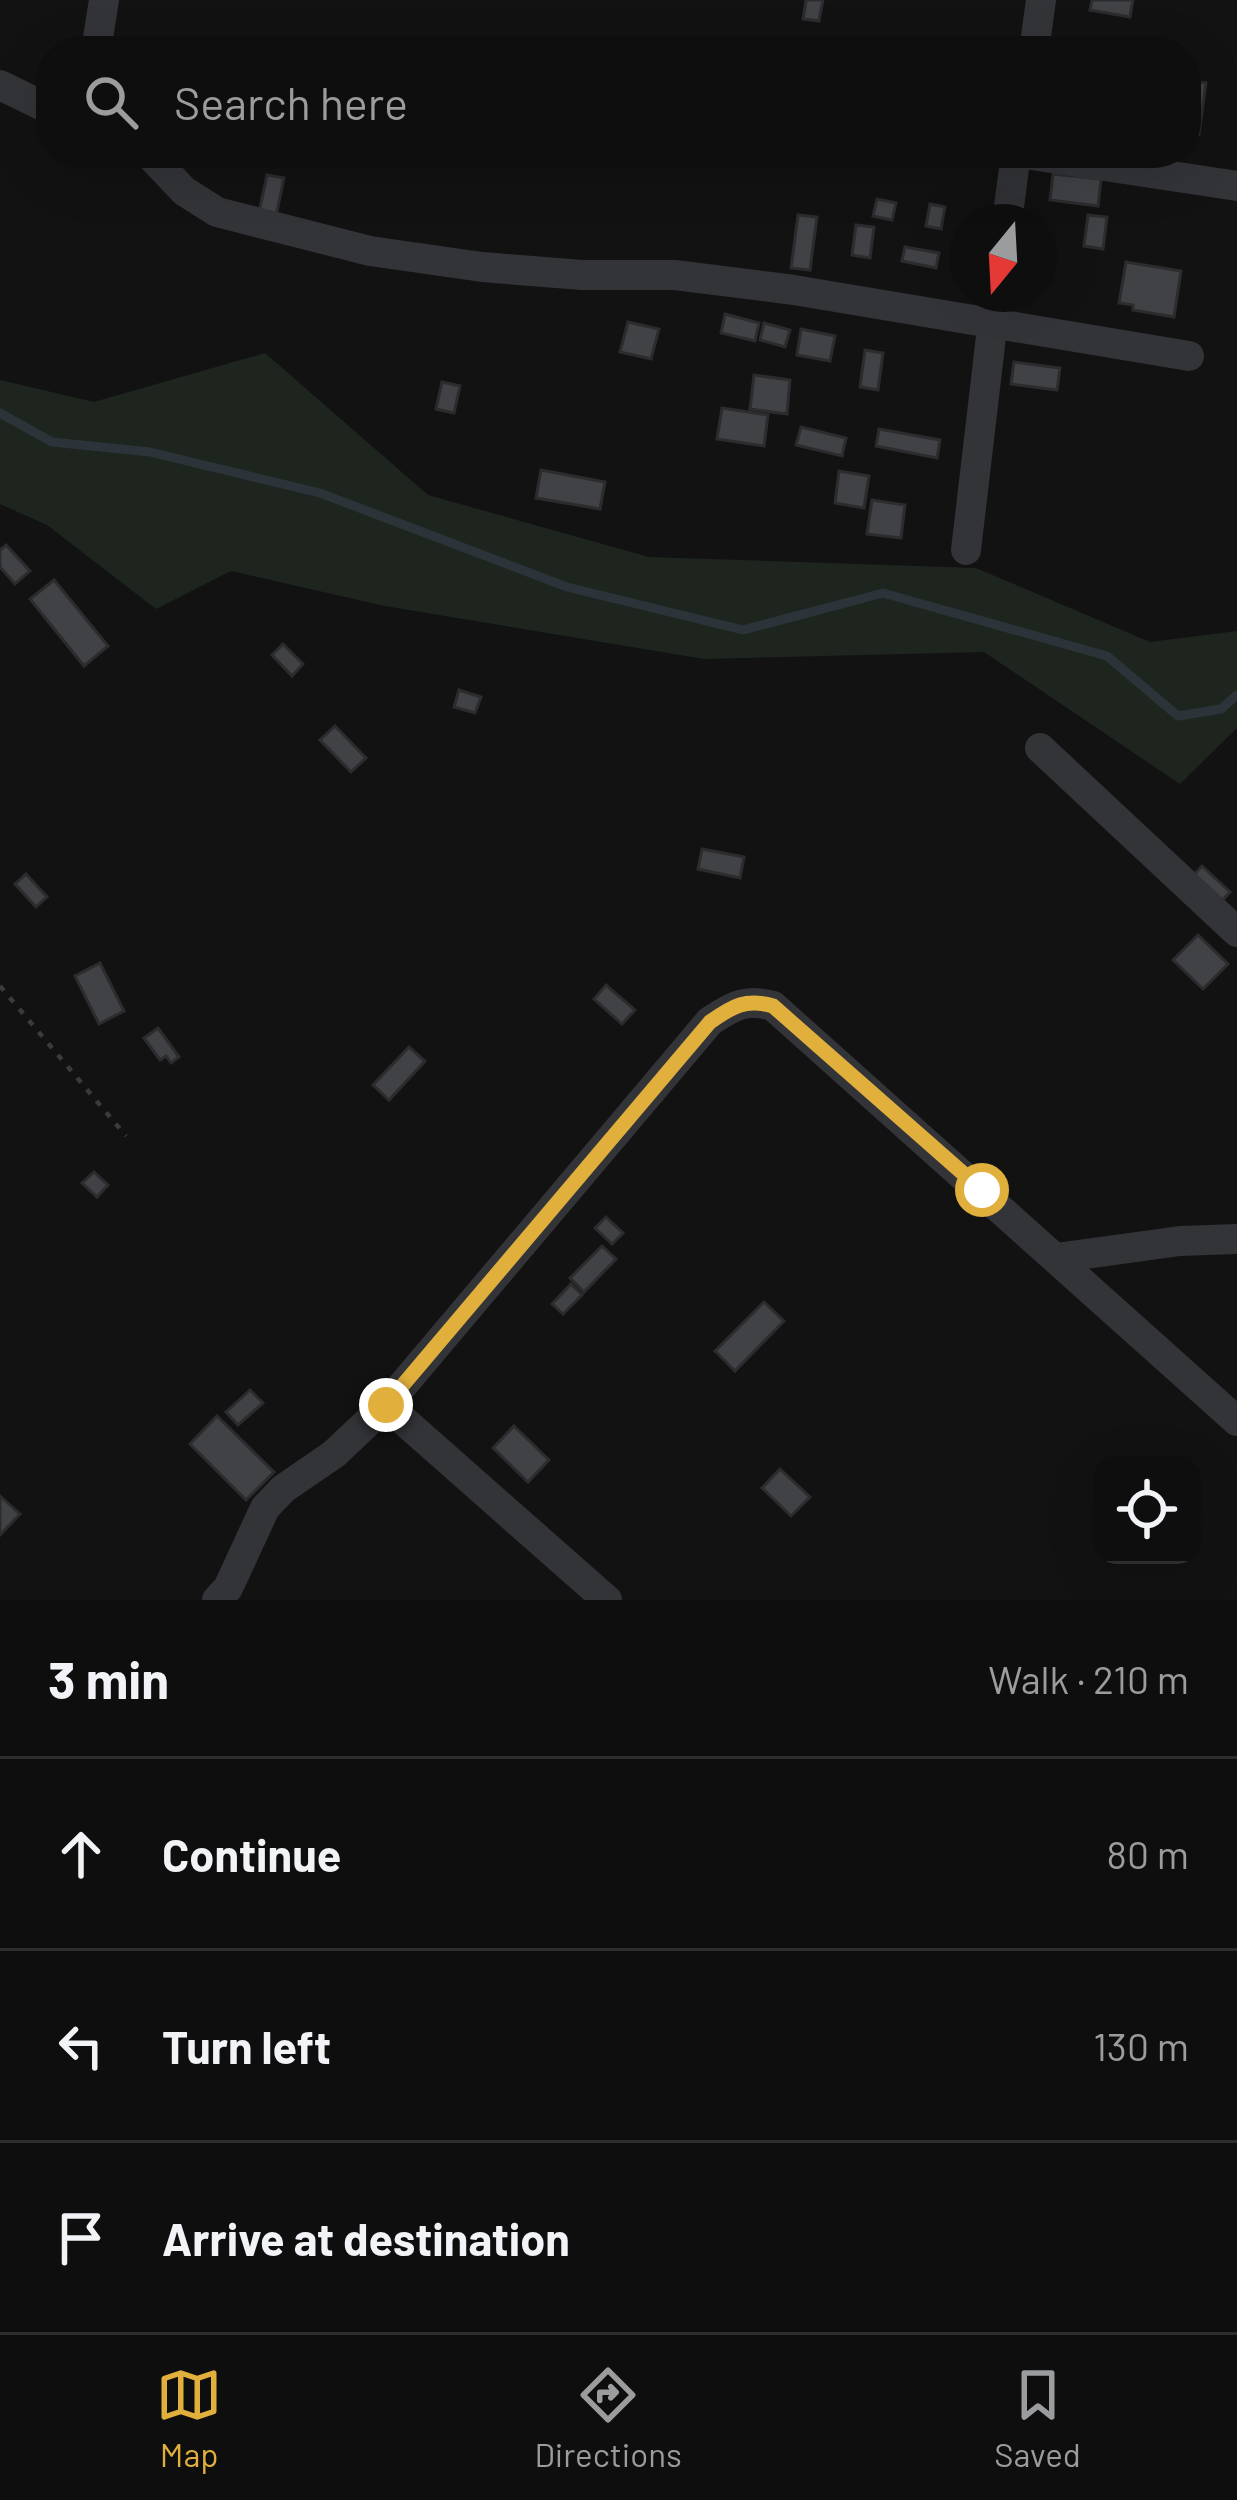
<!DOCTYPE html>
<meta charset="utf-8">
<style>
:root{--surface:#0e0e0e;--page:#171717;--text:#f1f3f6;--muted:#9b9c9e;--line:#2e2e2e;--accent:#e0af3c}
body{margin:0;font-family:Barlow,sans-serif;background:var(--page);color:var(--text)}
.controls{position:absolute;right:36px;bottom:36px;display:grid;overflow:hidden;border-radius:24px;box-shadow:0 12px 48px #0002}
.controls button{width:108px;height:108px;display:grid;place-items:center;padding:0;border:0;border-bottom:3px solid var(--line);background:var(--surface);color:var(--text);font:60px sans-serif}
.compass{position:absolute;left:949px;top:204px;width:108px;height:108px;border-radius:50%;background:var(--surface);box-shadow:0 12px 48px #0002;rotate:198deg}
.stop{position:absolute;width:36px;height:36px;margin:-27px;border:9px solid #e0af3c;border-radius:50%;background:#fff}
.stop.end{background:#e0af3c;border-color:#fff;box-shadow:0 3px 12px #0008}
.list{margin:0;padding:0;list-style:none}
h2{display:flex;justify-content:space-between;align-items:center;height:156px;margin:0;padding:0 48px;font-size:51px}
h2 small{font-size:39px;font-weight:400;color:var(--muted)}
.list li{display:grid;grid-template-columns:78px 1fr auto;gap:36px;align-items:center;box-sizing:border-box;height:192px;padding:0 48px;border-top:3px solid var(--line)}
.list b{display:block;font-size:45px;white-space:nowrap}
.list em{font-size:39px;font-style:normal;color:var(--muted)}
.icon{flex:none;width:66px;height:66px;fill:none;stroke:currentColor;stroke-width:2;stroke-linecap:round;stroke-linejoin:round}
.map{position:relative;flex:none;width:1237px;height:1600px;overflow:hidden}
.search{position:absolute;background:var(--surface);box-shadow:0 12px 48px #0002;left:36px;right:36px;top:36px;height:132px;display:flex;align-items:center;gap:30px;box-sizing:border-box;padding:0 42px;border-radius:48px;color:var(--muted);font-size:45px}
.sheet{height:732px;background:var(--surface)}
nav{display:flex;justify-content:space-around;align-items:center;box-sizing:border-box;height:168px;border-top:3px solid var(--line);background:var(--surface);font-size:33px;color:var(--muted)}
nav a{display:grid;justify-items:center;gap:6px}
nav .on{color:var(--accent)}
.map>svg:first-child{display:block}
</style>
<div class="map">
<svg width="1237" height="1600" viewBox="0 0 1237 1600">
<rect width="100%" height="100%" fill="#121213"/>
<path fill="#1e251f" d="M 265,353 L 428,495 L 649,557 L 976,568 L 1150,642 L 1237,631 L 1237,728 L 1180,784 L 984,652 L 704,659 L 385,606 L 231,571 L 156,609 L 47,525 L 0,504 L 0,380 L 94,402 Z"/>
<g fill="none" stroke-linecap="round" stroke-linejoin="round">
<path stroke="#2c343a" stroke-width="9" d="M 0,413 L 52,442 L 150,452 L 320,493 L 567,587 L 743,630 L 883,593 L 1107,656 L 1178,716 L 1221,709 L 1237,695"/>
</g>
<g fill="#414246" stroke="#2c2c2f" stroke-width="3">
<path d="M 806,0 L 823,0 L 819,21 L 803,19 Z"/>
<path d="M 1092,0 L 1133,0 L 1130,17 L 1090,10 Z"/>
<path d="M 597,41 L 619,46 L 618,51 L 595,51 Z"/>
<path d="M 1186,80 L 1206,83 L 1199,134 L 1186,132 Z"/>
<path d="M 1053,174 L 1101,179 L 1098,206 L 1050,200 Z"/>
<path d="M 267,175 L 284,178 L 276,216 L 259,212 Z"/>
<path d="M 877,199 L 896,203 L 892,220 L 873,216 Z"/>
<path d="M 930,204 L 945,207 L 941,229 L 926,226 Z"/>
<path d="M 798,215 L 817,217 L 810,270 L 791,268 Z"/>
<path d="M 1088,215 L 1107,217 L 1103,249 L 1084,246 Z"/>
<path d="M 856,225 L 874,227 L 870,258 L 852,255 Z"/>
<path d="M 905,247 L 939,253 L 936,268 L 902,261 Z"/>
<path d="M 1126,262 L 1181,271 L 1174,317 L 1133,310 L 1133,305 L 1119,303 Z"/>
<path d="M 725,314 L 759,323 L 755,341 L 721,333 Z"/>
<path d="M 628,322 L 659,329 L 651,359 L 620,352 Z"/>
<path d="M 764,323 L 790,330 L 785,347 L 760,340 Z"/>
<path d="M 801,329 L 835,336 L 830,361 L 797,355 Z"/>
<path d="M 865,350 L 883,353 L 878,390 L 860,387 Z"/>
<path d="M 1014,362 L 1060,368 L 1057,390 L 1011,384 Z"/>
<path d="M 754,375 L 790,380 L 787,414 L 750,409 Z"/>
<path d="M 442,382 L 460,386 L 454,413 L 436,409 Z"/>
<path d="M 722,408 L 768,415 L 764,446 L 717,439 Z"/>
<path d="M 801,427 L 846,438 L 842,456 L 796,445 Z"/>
<path d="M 879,429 L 940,440 L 937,458 L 876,446 Z"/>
<path d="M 541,470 L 605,482 L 600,509 L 536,498 Z"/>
<path d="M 839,471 L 869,476 L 864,508 L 835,503 Z"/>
<path d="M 872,500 L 905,505 L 901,538 L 867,534 Z"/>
<path d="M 6,545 L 30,571 L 15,584 L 0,567 L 0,550 Z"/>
<path d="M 54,580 L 108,646 L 84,666 L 30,599 Z"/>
<path d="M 283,644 L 303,664 L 292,676 L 272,655 Z"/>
<path d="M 459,690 L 481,697 L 475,713 L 454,707 Z"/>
<path d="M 335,726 L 366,758 L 351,772 L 320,740 Z"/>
<path d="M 702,849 L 744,857 L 740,878 L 698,869 Z"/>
<path d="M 1202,866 L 1230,892 L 1217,906 L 1189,880 Z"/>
<path d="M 26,874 L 47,897 L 36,907 L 15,884 Z"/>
<path d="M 1198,935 L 1228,964 L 1203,989 L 1173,960 Z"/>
<path d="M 100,963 L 124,1011 L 99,1024 L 75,976 Z"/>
<path d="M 606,985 L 635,1010 L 622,1024 L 594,999 Z"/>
<path d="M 158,1028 L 179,1057 L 171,1063 L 166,1056 L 160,1060 L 144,1038 Z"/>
<path d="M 409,1047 L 425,1061 L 389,1100 L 373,1085 Z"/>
<path d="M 94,1172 L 108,1185 L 97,1197 L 82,1183 Z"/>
<path d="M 606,1217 L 623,1233 L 612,1244 L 595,1228 Z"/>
<path d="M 602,1246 L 616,1259 L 584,1292 L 570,1278 Z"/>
<path d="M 571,1284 L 582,1295 L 563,1314 L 552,1304 Z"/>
<path d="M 764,1302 L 784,1321 L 735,1371 L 715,1351 Z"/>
<path d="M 250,1390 L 263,1403 L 238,1425 L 226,1412 Z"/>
<path d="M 217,1416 L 274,1472 L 246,1500 L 190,1444 Z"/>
<path d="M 514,1426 L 549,1460 L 528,1482 L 493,1448 Z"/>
<path d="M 780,1469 L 810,1497 L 791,1516 L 762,1488 Z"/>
<path d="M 0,1496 L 20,1514 L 0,1535 Z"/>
</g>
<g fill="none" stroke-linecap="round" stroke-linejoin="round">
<path stroke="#393b3f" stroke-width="4.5" stroke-dasharray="6 9" stroke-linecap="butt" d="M 0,986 L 126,1136"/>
<g stroke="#333438" stroke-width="30">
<path d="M 96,51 L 104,0"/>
<path d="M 1034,51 L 1041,0"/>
<path d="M 0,85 L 51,110"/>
<path d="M 148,153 L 184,191 L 217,212 L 370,251 L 482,267 L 582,275 L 675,275 L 794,290 L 1189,356"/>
<path d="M 1018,153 L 1237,186"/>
<path d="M 1007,222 L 1016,153"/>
<path d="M 966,550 L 996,294"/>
<path d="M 1040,748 L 1237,932"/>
<path d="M 1056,1258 L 1180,1241 L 1237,1239"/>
<path d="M 386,1405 L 607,1600"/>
<path d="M 217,1600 L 228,1588 L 265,1508 L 283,1489 L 334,1454 L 386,1405 L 710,1021 C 733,1006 746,998 773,1006 L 1237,1421"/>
</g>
</g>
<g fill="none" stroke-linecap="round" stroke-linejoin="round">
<path stroke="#e0af3c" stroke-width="15" d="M 386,1405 L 710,1022 C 733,1006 746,998 773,1006 L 982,1190"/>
</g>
</svg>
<div class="controls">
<button><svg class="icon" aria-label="locate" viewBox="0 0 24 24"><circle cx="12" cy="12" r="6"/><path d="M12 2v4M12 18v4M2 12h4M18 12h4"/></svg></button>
</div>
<svg class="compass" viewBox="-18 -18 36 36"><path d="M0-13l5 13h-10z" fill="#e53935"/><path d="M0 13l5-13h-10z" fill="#9b9c9e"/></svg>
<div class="stop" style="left:982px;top:1190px"></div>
<div class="stop end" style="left:386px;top:1405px"></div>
<div class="search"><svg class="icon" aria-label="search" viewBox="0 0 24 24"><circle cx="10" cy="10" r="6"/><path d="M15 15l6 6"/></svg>Search here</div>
</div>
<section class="sheet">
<h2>3 min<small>Walk · 210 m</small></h2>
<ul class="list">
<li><svg class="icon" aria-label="ahead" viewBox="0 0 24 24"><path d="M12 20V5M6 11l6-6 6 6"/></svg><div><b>Continue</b></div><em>80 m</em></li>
<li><svg class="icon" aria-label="left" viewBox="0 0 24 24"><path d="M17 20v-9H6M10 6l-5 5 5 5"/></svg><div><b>Turn left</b></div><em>130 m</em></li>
<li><svg class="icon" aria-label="arrive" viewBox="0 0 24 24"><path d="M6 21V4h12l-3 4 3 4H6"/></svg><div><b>Arrive at destination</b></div></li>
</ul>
</section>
<nav>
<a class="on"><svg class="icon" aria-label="map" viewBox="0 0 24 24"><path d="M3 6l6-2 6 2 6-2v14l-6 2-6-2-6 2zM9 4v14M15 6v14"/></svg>Map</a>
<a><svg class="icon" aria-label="directions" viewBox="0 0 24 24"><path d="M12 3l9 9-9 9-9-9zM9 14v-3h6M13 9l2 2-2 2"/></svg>Directions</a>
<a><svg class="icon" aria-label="saved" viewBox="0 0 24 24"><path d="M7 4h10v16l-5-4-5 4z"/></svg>Saved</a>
</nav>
